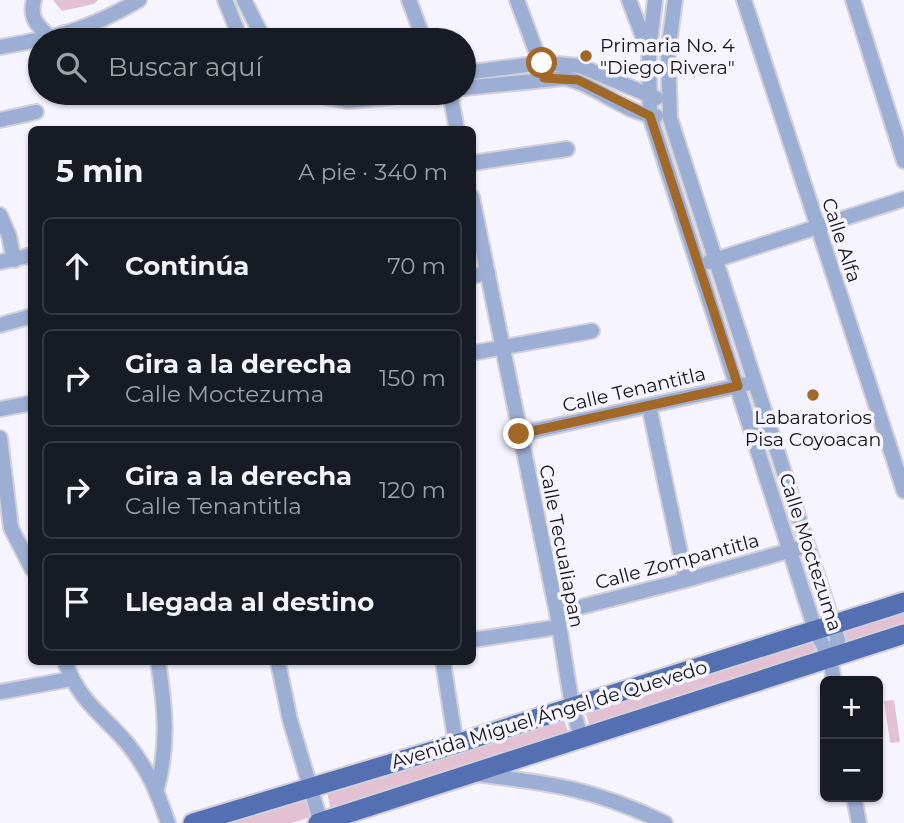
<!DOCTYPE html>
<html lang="es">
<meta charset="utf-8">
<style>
:root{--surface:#171b24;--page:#242831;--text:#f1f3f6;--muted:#9ea1a6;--line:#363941}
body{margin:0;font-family:Montserrat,sans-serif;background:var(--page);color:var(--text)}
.controls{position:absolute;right:21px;bottom:21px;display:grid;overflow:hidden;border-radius:10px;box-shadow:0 2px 5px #0004}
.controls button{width:63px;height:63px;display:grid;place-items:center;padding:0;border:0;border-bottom:2px solid var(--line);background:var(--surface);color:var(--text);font:35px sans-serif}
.stop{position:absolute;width:21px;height:21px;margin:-16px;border:5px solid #a26828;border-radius:50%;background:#fff}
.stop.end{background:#a26828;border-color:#fff;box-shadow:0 2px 7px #0008}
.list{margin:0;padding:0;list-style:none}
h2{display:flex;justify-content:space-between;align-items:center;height:91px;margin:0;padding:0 28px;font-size:30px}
h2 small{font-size:23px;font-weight:400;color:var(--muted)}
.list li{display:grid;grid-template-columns:46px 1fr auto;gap:21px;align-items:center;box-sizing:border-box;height:98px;margin:0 14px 14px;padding:0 14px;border:2px solid var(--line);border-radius:10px}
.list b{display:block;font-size:26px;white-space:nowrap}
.list p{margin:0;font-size:23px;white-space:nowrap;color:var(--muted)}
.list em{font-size:23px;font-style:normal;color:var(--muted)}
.icon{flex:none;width:38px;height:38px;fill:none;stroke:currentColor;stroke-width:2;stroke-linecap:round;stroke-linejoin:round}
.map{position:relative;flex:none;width:904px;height:823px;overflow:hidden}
.search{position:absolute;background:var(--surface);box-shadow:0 2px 5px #0004;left:28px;top:28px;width:448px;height:77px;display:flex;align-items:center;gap:18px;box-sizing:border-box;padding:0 24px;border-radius:38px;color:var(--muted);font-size:26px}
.panel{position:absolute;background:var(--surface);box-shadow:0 2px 5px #0004;left:28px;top:126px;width:448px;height:539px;border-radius:10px}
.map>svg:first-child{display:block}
</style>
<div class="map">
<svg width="904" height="823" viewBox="0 0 904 823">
<defs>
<pattern id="park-tufts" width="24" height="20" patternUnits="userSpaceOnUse" patternTransform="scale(1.75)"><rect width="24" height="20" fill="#e3c1d3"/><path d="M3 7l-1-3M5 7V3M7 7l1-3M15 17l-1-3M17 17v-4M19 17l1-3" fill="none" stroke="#c2a5b4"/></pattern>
</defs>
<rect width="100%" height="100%" fill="#f6f4ff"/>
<g fill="#e3c1d3">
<path d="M 904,611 L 904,626 L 847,645 L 841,631 Z"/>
<path d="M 812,641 L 817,653 L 590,728 L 585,710 Z"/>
<path d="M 894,700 L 900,742 L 890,743 L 884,701 Z"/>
<path d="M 564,720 L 569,735 L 331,811 L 327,792 Z"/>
<path d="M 310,797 L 314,816 L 292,823 L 225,823 Z"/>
</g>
<path fill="url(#park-tufts)" d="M 53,0 L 98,0 L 94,4 L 62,11 Z"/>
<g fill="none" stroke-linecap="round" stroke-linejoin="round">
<defs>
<g id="minor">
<path d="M 34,0 C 29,17 37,26 50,37"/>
<path d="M 225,0 L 241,40"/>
<path d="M 244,0 L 264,40"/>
<path d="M 409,0 L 424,40"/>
<path d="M 517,0 L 543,70"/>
<path d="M 629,0 L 648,50"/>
<path d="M 655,0 L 649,51 L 650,116 L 816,632 L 830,658 L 834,681"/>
<path d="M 675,0 L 668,52 L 670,118 L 838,640 L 830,658"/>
<path d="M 744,0 L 904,491"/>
<path d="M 853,0 L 904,161"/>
<path d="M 0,47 C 58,37 88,30 139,0"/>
<path d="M 464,73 L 542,63 L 580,66 L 656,98"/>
<path d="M 464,88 L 564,78 C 597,84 623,113 656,116"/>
<path d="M 306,93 L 347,101 L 428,93"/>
<path d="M 450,93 L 457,130"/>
<path d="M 0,120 L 36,112"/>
<path d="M 472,163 L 567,149"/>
<path d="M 472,197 L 557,613 L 572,705 L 581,738"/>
<path d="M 0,215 L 9,236 L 14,260"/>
<path d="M 0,262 L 32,255"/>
<path d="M 709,262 L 904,199"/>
<path d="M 472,276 L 488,273"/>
<path d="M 0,325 L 32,316"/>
<path d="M 472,353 L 592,331"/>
<path d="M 649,406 L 686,580"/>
<path d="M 0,409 L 32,403"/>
<path d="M 519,434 L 747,384"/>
<path d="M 0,438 L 11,528 L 32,569"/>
<path d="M 557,613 L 686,580 L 799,548"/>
<path d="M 472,640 L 559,627"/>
<path d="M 65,662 C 80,702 100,712 126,742 C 147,767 158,793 168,823"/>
<path d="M 278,662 L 290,720 L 321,823"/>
<path d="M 443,662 L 456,744"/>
<path d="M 0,692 L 71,679"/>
<path d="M 475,774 C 550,783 596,789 665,823"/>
<path d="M 157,788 C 169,745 165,705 158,662"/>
<path d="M 854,797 L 859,823"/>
</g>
<g id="major">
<path d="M 193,823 L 456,744 L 904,602"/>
<path d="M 318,823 L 904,634"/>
</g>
</defs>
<use href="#minor" stroke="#d2d0da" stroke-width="18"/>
<use href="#major" stroke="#d2d0da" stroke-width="23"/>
<use href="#minor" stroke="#9daed4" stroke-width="14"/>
<use href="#major" stroke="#5470b3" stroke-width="19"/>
</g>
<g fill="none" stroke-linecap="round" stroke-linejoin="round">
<path stroke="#a26828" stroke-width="9" d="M 519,434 L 738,386 L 650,116 L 578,80 L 544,78 L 542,63"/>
</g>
<g fill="#a26828" stroke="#f6f4ff" stroke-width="2.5">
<circle cx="586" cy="56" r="7"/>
<circle cx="813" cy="395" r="7"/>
</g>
<g text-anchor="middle" stroke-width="7" stroke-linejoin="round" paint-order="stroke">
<g font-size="19" fill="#141317" stroke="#f6f4ff" text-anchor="start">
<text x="600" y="52">Primaria No. 4<tspan x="600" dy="22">"Diego Rivera"</tspan></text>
<text x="813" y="424" text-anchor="middle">Labaratorios<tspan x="813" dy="22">Pisa Coyoacan</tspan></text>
</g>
<g font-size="19" fill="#141317" stroke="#f6f4ff">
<text transform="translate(842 240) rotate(72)" y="7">Calle Alfa</text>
<text transform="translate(634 389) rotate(-13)" y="7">Calle Tenantitla</text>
<text transform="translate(562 546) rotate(79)" y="7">Calle Tecualiapan</text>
<text transform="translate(811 552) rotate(72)" y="7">Calle Moctezuma</text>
<text transform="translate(677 561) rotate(-15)" y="7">Calle Zompantitla</text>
<text transform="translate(549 714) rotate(-17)" y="7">Avenida Miguel Ángel de Quevedo</text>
</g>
</g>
</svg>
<div class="controls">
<button>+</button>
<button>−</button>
</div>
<div class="stop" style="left:542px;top:63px"></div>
<div class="stop end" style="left:519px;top:434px"></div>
<div class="search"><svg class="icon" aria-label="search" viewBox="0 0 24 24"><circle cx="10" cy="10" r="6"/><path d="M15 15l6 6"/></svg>Buscar aquí</div>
<section class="panel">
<h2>5 min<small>A pie · 340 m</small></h2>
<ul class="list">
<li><svg class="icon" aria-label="ahead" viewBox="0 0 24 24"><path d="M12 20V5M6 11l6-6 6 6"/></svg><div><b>Continúa</b></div><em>70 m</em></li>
<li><svg class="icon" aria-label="right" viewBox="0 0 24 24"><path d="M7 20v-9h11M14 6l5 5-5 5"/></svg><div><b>Gira a la derecha</b><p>Calle Moctezuma</p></div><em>150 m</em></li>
<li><svg class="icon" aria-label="right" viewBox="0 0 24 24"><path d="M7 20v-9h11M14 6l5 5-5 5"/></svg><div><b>Gira a la derecha</b><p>Calle Tenantitla</p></div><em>120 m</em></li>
<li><svg class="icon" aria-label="arrive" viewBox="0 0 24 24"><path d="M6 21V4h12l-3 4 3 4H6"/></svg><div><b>Llegada al destino</b></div></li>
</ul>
</section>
</div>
